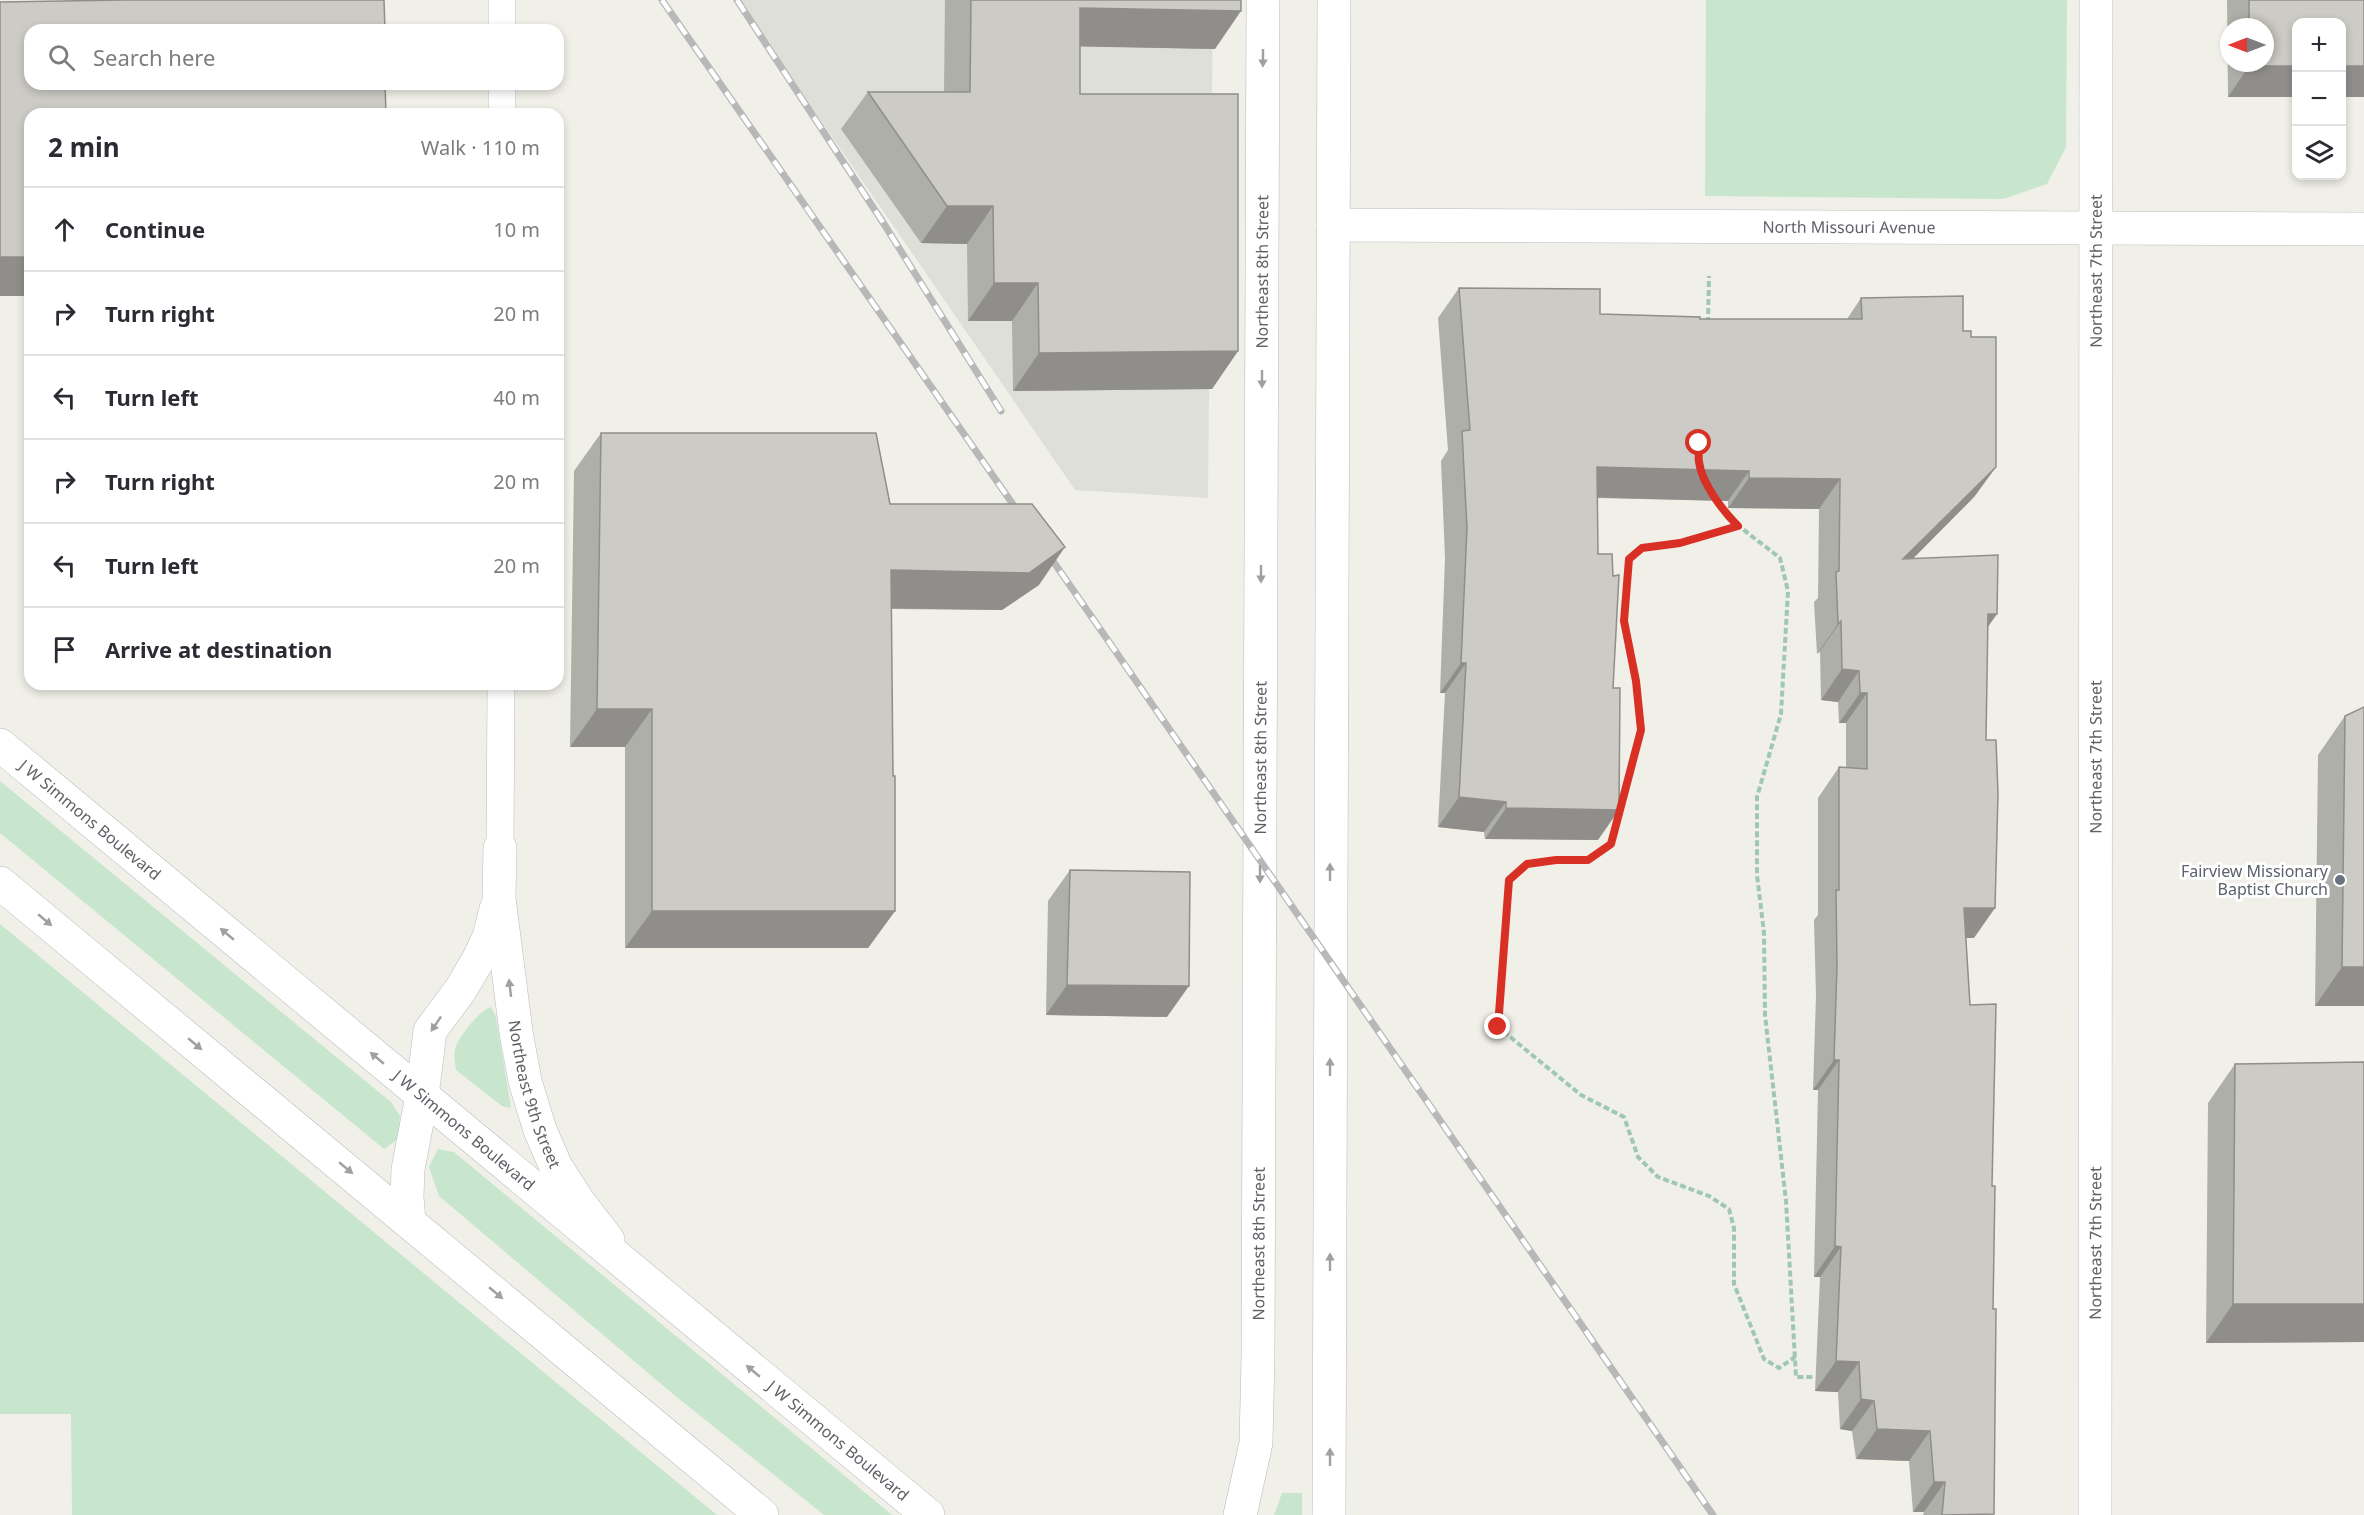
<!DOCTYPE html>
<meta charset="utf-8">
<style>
:root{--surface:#fff;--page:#f7f7f7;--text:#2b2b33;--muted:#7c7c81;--line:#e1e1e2}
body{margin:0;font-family:"Noto Sans",sans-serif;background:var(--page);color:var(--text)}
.controls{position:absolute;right:18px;top:18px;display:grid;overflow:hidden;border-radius:12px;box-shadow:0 3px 9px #0003}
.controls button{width:54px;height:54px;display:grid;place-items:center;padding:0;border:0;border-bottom:2px solid var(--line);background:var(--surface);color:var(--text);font:30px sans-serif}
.compass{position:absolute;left:2220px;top:18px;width:54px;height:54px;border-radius:50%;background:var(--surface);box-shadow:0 3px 9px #0003;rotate:270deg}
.stop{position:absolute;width:18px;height:18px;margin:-14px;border:4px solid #d93025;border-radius:50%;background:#fff}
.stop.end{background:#d93025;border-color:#fff;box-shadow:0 2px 6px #0008}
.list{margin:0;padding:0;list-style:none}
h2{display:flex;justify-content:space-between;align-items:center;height:78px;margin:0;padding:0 24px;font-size:26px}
h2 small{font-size:20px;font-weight:400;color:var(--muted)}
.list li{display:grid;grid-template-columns:39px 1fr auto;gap:18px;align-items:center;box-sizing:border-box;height:84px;padding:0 24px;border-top:2px solid var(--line)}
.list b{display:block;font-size:22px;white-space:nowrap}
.list em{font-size:20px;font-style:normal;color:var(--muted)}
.icon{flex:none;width:33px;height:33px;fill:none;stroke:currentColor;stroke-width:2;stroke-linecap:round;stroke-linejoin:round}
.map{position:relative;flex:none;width:2364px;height:1515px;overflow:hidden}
.search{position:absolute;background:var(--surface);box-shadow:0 3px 9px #0003;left:24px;top:24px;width:540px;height:66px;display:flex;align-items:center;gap:15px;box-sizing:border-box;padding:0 21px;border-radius:18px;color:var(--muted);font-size:22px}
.panel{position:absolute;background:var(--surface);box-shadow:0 3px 9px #0003;left:24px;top:108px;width:540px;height:582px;border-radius:18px}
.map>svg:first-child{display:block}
</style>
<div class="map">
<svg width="2364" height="1515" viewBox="0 0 2364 1515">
<rect width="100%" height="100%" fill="#f0f0e8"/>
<path fill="#dfdfda" d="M 738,0 L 1213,0 L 1208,498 L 1075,490 Z"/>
<g fill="#c7e6cd">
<path d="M 1706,0 L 2067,0 L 2066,147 L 2047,184 L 2003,199 L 1705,196 Z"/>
<path d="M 0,781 L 391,1102 L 400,1116 L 398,1139 L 384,1149 L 0,833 Z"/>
<path d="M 0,924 L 717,1515 L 72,1515 L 71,1414 L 0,1414 Z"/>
<path d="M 491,1007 L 496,1017 L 511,1108 L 502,1106 L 456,1070 C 455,1061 453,1054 456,1046 C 460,1035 480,1010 491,1007 Z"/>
<path d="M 438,1149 L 454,1152 L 892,1515 L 824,1515 L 673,1394 L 439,1196 L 429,1167 Z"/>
<path d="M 1282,1493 L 1302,1493 L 1302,1515 L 1274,1515 Z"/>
</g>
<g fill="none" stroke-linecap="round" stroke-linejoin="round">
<defs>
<g id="lane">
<path d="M 502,0 L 502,30"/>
<path d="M 502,84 L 502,114"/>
<path d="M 500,848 L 501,684"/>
</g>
<g id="street">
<path id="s1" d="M 1333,225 L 2364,229"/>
<path id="s2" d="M 500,848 L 499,898 L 516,1032 L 525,1081 L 540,1130 L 556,1167 L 578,1201 L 608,1240"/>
<path d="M 409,1221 L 407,1197 L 408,1169 L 422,1096 L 430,1031 L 461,989 L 478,960 L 489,937 L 496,909"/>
<path id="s3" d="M 2095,1515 L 2096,0"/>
</g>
<g id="secondary">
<path id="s4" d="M 0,745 L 928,1515"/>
<path d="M 0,883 L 762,1515"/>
<path id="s5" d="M 1240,1515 L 1256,1443 L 1258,1357 L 1263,0"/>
<path d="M 1329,1515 L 1334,0"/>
</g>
</defs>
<use href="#lane" stroke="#babbc1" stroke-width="28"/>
<use href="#street" stroke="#babbc1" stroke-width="34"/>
<use href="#secondary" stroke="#b6b8be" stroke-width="34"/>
<g stroke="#a0c6b4" stroke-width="4" stroke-dasharray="6 3" stroke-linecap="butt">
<path d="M 1708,323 L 1709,276"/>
<path d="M 1714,496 C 1729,523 1757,539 1780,558 L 1788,591 L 1781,714 L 1757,797 L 1757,875 L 1764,933 L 1765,1015 L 1786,1201 L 1796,1377 L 1815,1377"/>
<path d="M 1738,526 L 1680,544 L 1642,547 L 1629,559 L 1624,621 L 1636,680 L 1641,730 L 1611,844 L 1588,860 L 1556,860 L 1526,864 L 1509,880 L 1498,1027 L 1581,1095 L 1624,1117 L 1638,1157 L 1658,1177 L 1709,1196 L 1729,1209 L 1734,1228 L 1734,1284 L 1764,1359 L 1779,1368 L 1795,1357"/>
</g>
<use href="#lane" stroke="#fff" stroke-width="27"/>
<use href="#street" stroke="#fff" stroke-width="33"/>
<use href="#secondary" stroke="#fff" stroke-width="33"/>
<defs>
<g id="rail">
<path d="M 662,0 L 1021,516"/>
<path d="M 737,0 L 884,224 L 1001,411"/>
<path d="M 1044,548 L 1713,1515"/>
</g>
</defs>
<use href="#rail" stroke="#b8b8b9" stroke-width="7"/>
<use href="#rail" stroke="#fff" stroke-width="4.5" stroke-dasharray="14" stroke-linecap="butt"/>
</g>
<g fill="#afafa9" fill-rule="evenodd">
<path d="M 945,0 L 1241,0 L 1215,49 L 1080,46 L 1080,94 L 1238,351 L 1212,389 L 1013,391 L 1012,321 L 968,321 L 967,244 L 921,243 L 841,129 L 868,92 L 944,92 Z"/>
<path d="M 2227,0 L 2364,0 L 2364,97 L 2228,97 ZM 2229,27 L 2265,27 L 2265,63 L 2229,63 Z"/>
<path d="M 1459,288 L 1600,314 L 1700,319 L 1847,319 L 1861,298 L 1963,331 L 1971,337 L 1996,467 L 1974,497 L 1912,559 L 1988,628 L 1974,938 L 1966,938 L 1970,1005 L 1992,1186 L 1993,1309 L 1994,1514 L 1993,1515 L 1923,1515 L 1924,1512 L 1913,1512 L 1909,1461 L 1856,1459 L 1852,1431 L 1840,1429 L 1838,1392 L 1815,1391 L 1820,1277 L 1814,1277 L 1818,1090 L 1813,1090 L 1816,996 L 1814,920 L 1818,915 L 1818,798 L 1839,767 L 1846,768 L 1846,723 L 1839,723 L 1838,702 L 1821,700 L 1820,651 L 1817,654 L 1814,602 L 1818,598 L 1819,509 L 1728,508 L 1728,501 L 1597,498 L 1598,840 L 1485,839 L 1484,832 L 1438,827 L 1445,693 L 1440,693 L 1445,558 L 1441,461 L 1448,450 L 1438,318 Z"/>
<path d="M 601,433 L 890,504 L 1039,585 L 1002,610 L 891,609 L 895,911 L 868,948 L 625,948 L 625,747 L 570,747 L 574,471 Z"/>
<path d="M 2345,716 L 2364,1006 L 2315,1006 L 2318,755 Z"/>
<path d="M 1070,870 L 1167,1017 L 1046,1015 L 1048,901 Z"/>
<path d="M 2235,1064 L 2364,1342 L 2206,1343 L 2208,1103 Z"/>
</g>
<g fill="#8f8e8a">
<path d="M 1080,8 L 1241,11 L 1215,49 L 1054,46 Z"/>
<path d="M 2249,66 L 2296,66 L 2296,97 L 2228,97 Z"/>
<rect x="2342" y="66" width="22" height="31"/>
<path d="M 947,206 L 993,206 L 967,244 L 921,243 Z"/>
<rect x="0" y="257" width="30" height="39"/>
<path d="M 994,283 L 1038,283 L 1012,321 L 968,321 Z"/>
<path d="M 1238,351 L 1212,389 L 1013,391 L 1039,353 Z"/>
<path d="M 1597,467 L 1749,471 L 1728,501 L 1576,497 Z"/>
<path d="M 1996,467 L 1974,497 L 1882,590 L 1903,559 Z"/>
<path d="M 1749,478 L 1840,479 L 1819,509 L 1728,508 Z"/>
<path d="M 1065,547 L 1039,585 L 1002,610 L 864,608 L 891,570 Z"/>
<path d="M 1988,614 L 1997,614 L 1976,644 Z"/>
<path d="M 1841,621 L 1820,651 L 1817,654 L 1838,624 Z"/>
<path d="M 1461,663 L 1466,663 L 1445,693 L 1440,693 Z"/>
<path d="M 1842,669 L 1859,671 L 1838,702 L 1821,700 Z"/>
<path d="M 1860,693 L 1867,693 L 1846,723 L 1839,723 Z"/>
<path d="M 597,709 L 652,709 L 625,747 L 570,747 Z"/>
<path d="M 1459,797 L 1506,802 L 1484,832 L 1438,827 Z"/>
<path d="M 1506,808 L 1619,810 L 1598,840 L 1485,839 Z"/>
<path d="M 1964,908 L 1995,908 L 1974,938 L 1943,938 Z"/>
<path d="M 652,911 L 895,911 L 868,948 L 625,948 Z"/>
<path d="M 2342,967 L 2364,967 L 2364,1006 L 2315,1006 Z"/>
<path d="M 1067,985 L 1189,986 L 1167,1017 L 1046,1015 Z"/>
<path d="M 1834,1060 L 1839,1060 L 1818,1090 L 1813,1090 Z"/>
<path d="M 1835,1246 L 1841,1247 L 1820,1277 L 1814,1277 Z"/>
<path d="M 2233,1304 L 2364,1304 L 2364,1342 L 2206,1343 Z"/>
<path d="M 1836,1361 L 1859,1362 L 1838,1392 L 1815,1391 Z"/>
<path d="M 1861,1399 L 1874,1401 L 1852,1431 L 1840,1429 Z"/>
<path d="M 1877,1429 L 1930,1431 L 1909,1461 L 1856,1459 Z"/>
<path d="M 1934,1482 L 1945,1482 L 1924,1512 L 1913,1512 Z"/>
</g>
<g fill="#cccbc5" stroke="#8f8e8a" stroke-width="1.5">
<path d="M 124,0 L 384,0 L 385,30 L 30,30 L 30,84 L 385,84 L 386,114 L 30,114 L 30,257 L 0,257 L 0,2 Z"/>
<path d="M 971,0 L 1241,0 L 1241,11 L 1080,8 L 1080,94 L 1238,94 L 1238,351 L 1039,353 L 1038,283 L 994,283 L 993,206 L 947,206 L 868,92 L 970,92 Z"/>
<path d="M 2249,0 L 2364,0 L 2364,66 L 2342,66 L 2342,22 L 2296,22 L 2296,66 L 2249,66 L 2249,63 L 2265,63 L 2265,27 L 2249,27 Z"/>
<path d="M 1459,288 L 1600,289 L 1600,314 L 1700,317 L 1700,319 L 1862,319 L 1861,298 L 1963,296 L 1963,331 L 1971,331 L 1971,337 L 1996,337 L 1996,467 L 1903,559 L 1998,555 L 1997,614 L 1988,614 L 1986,740 L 1996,740 L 1998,794 L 1995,908 L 1964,908 L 1970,1005 L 1996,1004 L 1992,1186 L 1995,1186 L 1993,1309 L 1996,1309 L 1994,1514 L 1942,1515 L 1945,1482 L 1934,1482 L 1930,1431 L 1877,1429 L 1874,1401 L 1861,1399 L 1859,1362 L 1836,1361 L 1841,1247 L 1835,1246 L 1839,1060 L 1834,1060 L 1837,966 L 1836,890 L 1839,890 L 1839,767 L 1867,769 L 1867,693 L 1860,693 L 1859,671 L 1842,669 L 1841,621 L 1838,624 L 1836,572 L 1839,571 L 1840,479 L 1749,478 L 1749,471 L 1597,467 L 1598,554 L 1612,554 L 1613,576 L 1619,575 L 1613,688 L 1620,688 L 1619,810 L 1506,808 L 1506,802 L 1459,797 L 1466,663 L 1461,663 L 1467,528 L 1462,431 L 1470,430 Z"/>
<path d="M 601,433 L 876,433 L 890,504 L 1032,504 L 1065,547 L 1029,573 L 891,570 L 893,776 L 895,776 L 895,911 L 652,911 L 652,709 L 597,709 Z"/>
<path d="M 2364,707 L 2364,967 L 2342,967 L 2345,716 Z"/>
<path d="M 1070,870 L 1190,872 L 1189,986 L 1067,985 Z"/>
<path d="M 2364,1062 L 2364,1304 L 2233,1304 L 2235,1064 Z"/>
</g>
<defs><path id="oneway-solid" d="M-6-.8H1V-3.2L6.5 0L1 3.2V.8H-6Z" transform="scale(1.5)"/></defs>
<g fill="#9fa0a4">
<use href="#oneway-solid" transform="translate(1263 58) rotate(90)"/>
<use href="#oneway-solid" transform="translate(1262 379) rotate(90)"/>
<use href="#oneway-solid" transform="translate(1261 574) rotate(90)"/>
<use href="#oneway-solid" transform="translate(1330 872) rotate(-90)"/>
<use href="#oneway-solid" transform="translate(1260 874) rotate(90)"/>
<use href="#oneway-solid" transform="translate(45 920) rotate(40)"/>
<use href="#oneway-solid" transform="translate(227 934) rotate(-140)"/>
<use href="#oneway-solid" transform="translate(510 988) rotate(-97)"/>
<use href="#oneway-solid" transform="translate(436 1024) rotate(124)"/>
<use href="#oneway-solid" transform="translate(195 1044) rotate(40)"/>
<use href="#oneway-solid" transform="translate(377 1058) rotate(-140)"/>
<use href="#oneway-solid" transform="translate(1330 1067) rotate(-90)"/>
<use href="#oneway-solid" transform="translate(346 1168) rotate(40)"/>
<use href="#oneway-solid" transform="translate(1330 1262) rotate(-90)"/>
<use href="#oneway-solid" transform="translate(496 1293) rotate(40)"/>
<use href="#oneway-solid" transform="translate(753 1371) rotate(-140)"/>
<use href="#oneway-solid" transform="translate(1330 1457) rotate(-90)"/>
</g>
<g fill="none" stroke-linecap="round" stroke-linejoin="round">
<path stroke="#d93025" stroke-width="8" d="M 1498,1027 L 1509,880 L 1527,864 L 1556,860 L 1588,860 L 1611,844 L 1641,730 L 1636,681 L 1624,621 L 1629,559 L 1642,548 L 1680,543 L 1738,526 C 1723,511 1702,484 1699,462 C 1698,456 1699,449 1699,443"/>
</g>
<circle fill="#6b7280" stroke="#fff" stroke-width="2" cx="2340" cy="880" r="6"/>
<g text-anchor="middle" stroke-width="6" stroke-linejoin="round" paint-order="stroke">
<g font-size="16" fill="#5f6167" stroke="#fff">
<text dy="6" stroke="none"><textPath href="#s1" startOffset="516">North Missouri Avenue</textPath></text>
<text dy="6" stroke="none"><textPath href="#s3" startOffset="1244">Northeast 7th Street</textPath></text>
<text dy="6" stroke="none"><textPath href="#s5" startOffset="1245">Northeast 8th Street</textPath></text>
<text dy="6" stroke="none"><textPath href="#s3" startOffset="758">Northeast 7th Street</textPath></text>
<text dy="6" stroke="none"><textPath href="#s5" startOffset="759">Northeast 8th Street</textPath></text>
<text dy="6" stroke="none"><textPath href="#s4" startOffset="117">J W Simmons Boulevard</textPath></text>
<text dy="6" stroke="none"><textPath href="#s2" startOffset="250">Northeast 9th Street</textPath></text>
<text dy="6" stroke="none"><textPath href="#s4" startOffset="603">J W Simmons Boulevard</textPath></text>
<text dy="6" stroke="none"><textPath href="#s3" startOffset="272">Northeast 7th Street</textPath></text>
<text dy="6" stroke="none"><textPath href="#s5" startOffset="273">Northeast 8th Street</textPath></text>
<text dy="6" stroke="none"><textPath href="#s4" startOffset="1089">J W Simmons Boulevard</textPath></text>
</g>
<g font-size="16" fill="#5b616d" stroke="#fff" text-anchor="end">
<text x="2328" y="877">Fairview Missionary<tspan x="2328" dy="18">Baptist Church</tspan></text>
</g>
</g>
</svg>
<div class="controls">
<button>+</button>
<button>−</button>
<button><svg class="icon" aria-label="layers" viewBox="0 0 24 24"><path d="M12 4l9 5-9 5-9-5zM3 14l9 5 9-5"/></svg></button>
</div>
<svg class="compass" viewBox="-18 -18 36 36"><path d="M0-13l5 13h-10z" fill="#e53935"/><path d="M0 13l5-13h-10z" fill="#7c7c81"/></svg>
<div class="stop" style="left:1699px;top:443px"></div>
<div class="stop end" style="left:1498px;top:1027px"></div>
<div class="search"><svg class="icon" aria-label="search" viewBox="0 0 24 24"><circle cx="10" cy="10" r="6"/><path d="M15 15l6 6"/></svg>Search here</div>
<section class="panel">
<h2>2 min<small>Walk · 110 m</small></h2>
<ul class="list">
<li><svg class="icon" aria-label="ahead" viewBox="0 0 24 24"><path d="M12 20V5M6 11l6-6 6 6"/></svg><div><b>Continue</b></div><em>10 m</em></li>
<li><svg class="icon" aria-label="right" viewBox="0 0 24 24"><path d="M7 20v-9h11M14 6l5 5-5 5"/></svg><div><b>Turn right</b></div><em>20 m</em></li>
<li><svg class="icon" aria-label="left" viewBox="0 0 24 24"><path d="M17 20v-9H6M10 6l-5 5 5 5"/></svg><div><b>Turn left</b></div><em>40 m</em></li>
<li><svg class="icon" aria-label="right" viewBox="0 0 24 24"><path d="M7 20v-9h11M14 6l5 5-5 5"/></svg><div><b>Turn right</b></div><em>20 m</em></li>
<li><svg class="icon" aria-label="left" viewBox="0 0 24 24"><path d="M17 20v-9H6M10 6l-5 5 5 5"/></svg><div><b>Turn left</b></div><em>20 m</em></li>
<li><svg class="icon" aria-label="arrive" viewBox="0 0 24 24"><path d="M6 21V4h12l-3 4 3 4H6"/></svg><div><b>Arrive at destination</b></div></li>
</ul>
</section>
</div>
